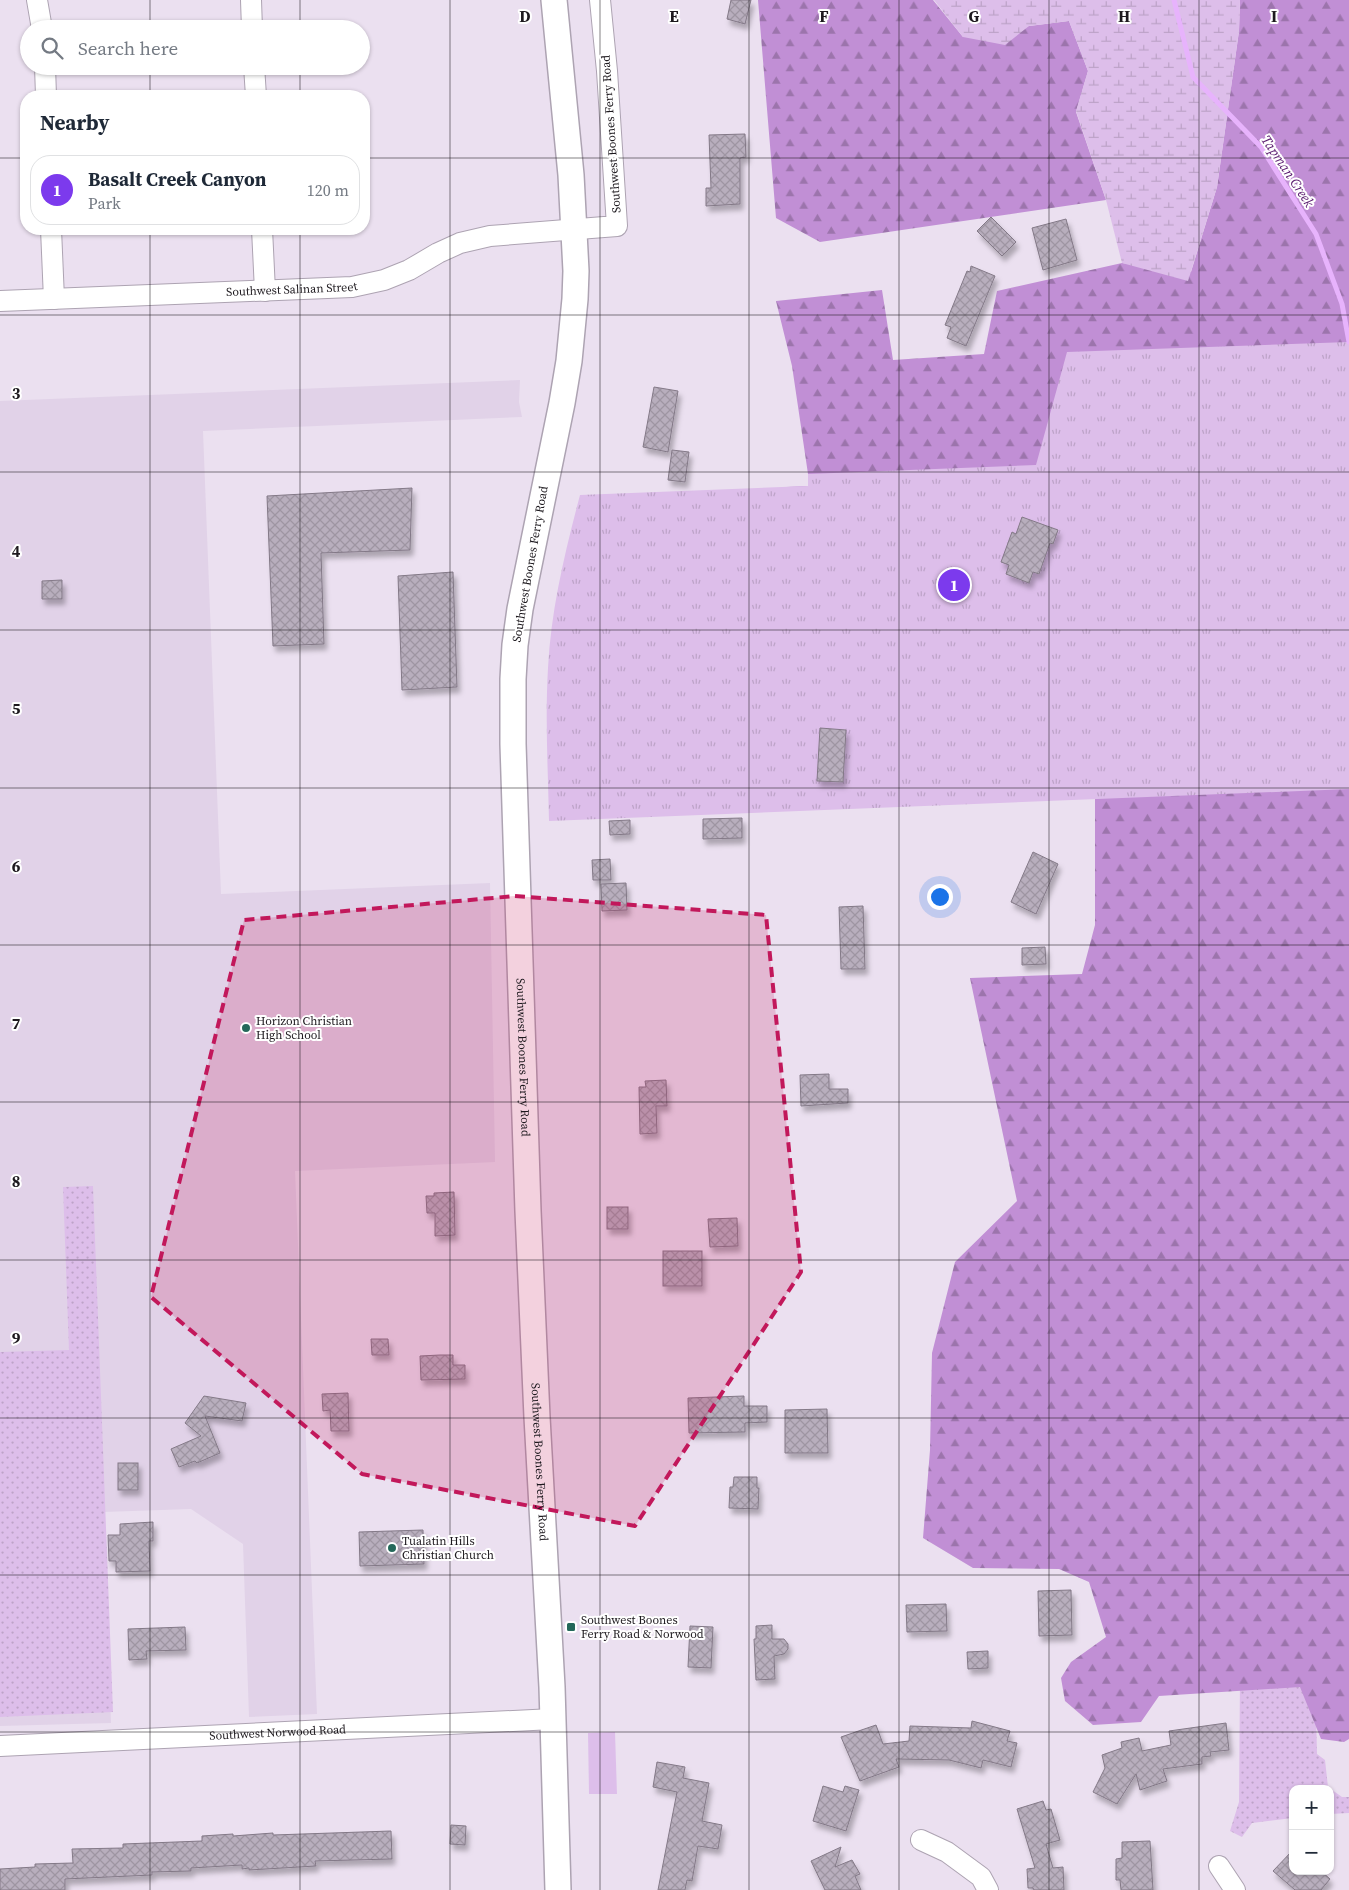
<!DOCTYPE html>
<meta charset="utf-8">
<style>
:root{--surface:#fff;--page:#f6f6f7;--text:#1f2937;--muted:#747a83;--line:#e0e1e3;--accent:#7c3aed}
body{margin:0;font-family:"Source Serif 4",serif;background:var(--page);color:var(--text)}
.controls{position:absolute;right:15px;bottom:15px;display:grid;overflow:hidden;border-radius:10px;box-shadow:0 1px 4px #0004}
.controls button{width:45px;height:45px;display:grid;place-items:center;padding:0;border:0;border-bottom:1px solid var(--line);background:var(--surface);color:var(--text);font:25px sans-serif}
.you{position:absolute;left:939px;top:896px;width:18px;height:18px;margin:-12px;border:4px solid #fff;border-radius:50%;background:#1a73e8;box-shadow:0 0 0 8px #1a73e833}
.badge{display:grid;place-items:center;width:32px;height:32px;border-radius:50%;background:var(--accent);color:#fff;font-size:16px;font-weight:700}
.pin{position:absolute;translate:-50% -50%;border:2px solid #fff;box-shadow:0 1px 5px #0006}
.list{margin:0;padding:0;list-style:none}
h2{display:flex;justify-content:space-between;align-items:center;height:65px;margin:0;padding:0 20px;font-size:21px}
h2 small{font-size:16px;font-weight:400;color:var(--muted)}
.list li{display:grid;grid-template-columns:32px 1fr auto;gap:15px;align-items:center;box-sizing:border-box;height:70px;margin:0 10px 10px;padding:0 10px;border:1px solid var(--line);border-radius:20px}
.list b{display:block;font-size:19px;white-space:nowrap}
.list p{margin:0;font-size:16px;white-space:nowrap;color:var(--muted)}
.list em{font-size:16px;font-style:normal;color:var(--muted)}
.icon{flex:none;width:28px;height:28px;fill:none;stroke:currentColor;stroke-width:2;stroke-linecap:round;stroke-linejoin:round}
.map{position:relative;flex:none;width:1349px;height:1890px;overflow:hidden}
.search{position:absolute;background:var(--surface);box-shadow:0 1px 4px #0004;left:20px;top:20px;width:350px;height:55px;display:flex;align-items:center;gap:12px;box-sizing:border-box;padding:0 18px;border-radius:28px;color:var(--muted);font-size:19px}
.panel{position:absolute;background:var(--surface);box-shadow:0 1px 4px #0004;left:20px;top:90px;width:350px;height:145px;border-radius:20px}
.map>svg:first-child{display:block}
</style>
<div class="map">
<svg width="1349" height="1890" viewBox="0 0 1349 1890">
<defs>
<pattern id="grass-dots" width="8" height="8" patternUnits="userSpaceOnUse" patternTransform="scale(1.25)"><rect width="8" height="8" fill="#ddbeea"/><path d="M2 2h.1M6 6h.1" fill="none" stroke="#bda3c8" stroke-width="1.8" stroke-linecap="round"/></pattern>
<pattern id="forest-firs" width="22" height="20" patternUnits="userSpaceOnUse" patternTransform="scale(1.25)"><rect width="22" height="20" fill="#c18fd5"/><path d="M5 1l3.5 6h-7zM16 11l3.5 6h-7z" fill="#9c74ac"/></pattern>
<pattern id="wetland-marsh" width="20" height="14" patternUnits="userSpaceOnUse" patternTransform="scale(1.25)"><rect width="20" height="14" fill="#ddbeea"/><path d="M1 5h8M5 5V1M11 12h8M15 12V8" fill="none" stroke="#bda3c8"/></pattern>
<pattern id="park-tufts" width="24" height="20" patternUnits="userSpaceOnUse" patternTransform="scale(1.25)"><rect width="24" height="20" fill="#ddbeea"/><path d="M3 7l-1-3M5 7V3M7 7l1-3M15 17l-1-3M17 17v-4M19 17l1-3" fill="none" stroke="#bda3c8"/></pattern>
<pattern id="building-cross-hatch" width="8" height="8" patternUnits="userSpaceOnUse" patternTransform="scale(1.25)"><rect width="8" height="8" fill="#b8aebd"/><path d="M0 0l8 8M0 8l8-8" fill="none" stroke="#9e95a2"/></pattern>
<filter id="shadow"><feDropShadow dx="3" dy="5.5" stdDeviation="2.5" flood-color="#0004"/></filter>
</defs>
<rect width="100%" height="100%" fill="#ebe0f0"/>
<path fill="#e1d2e8" d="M 520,380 L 519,402 L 522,417 L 203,431 L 221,894 L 490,883 L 495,1162 L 295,1171 L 317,1714 L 249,1717 L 243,1544 L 191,1509 L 103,1512 L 111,1723 L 0,1726 L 0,401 Z"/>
<g fill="url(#grass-dots)">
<path d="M 93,1186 L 113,1712 L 0,1717 L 0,1352 L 69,1350 L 63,1187 Z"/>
<path d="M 1315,1674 L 1317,1754 L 1325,1760 L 1328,1787 L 1342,1797 L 1349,1797 L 1349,1813 L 1330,1814 L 1330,1789 L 1293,1789 L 1293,1818 L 1252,1823 L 1242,1837 L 1230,1831 L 1239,1802 L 1240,1677 Z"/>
</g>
<g fill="url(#forest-firs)">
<path d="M 758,0 L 933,0 L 963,37 L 1029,26 L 1069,21 L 1088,71 L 1076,112 L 1106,200 L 820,242 L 776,218 Z"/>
<path d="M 1240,0 L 1349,0 L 1349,1739 L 1344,1742 L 1321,1739 L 1300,1687 L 1159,1696 L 1141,1722 L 1093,1725 L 1065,1701 L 1061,1678 L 1071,1662 L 1106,1637 L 1089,1582 L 1059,1569 L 973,1568 L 923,1538 L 930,1450 L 932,1353 L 955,1262 L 1017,1201 L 970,978 L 1082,974 L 1095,925 L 1095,782 L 953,619 L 786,487 L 808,486 L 808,474 L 792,366 L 776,301 L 882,290 L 893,360 L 984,354 L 997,291 L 1122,263 L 1191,272 L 1217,187 L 1239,31 Z"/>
</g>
<path fill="url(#wetland-marsh)" d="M 934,0 L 1240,0 L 1239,31 L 1217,187 L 1188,281 L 1122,263 L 1106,200 L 1076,111 L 1088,71 L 1069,21 L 1029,26 L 1005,45 L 963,37 Z"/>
<path fill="url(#park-tufts)" d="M 1349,342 L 1349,789 L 549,821 C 548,770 545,719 548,668 C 551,609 565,552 580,495 L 808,486 L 808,474 L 1036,465 L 1067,352 Z"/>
<path fill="#ddbeea" d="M 615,1732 L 617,1794 L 589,1794 L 588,1733 Z"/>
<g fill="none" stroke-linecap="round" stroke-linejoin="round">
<path stroke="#e7b3fc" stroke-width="5" d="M 1174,0 L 1193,77 L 1261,147 L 1316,234 L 1342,304 L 1349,342"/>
</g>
<g fill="url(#building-cross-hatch)" stroke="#837987" filter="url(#shadow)">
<path d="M 731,0 L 751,0 L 745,24 L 727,19 Z"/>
<path d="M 745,134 L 746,157 L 740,158 L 740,204 L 706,206 L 706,188 L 711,188 L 709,135 Z"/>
<path d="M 991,217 L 1016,242 L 1002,256 L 977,231 Z"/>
<path d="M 1066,219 L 1077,260 L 1043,270 L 1032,228 Z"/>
<path d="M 971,266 L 995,276 L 966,346 L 947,338 L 951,327 L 945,325 L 967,271 L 970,272 Z"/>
<path d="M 654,387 L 678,391 L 668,452 L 643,447 Z"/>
<path d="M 672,450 L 689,452 L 685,482 L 668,480 Z"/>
<path d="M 412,488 L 410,550 L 321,553 L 324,644 L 273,646 L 267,496 Z"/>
<path d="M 1022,517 L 1058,530 L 1053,544 L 1050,543 L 1039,574 L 1033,572 L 1029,583 L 1006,574 L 1009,565 L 1001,562 L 1012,532 L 1016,534 Z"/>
<path d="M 453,572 L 457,687 L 402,690 L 398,576 Z"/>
<path d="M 62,580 L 62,599 L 42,599 L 42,581 Z"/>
<path d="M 820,728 L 846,730 L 843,782 L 817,781 Z"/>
<path d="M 742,818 L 742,838 L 703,839 L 703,819 Z"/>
<path d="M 630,820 L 630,834 L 610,835 L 609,821 Z"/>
<path d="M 1033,852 L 1058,864 L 1036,914 L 1011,902 Z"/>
<path d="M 610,859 L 611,880 L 593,880 L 592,860 Z"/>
<path d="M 626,883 L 627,910 L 602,911 L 601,884 Z"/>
<path d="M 863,906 L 865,969 L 841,969 L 839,907 Z"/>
<path d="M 1045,947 L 1046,964 L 1022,965 L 1022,948 Z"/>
<path d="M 829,1074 L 829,1089 L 848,1089 L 848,1103 L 801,1106 L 800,1075 Z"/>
<path d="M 666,1080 L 667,1106 L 656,1106 L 657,1133 L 640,1134 L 639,1087 L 646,1087 L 645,1081 Z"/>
<path d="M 454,1192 L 455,1235 L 435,1236 L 435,1213 L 427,1213 L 426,1196 L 434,1196 L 434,1193 Z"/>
<rect x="607" y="1207" width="21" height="22"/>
<path d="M 737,1218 L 738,1246 L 710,1247 L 708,1219 Z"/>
<rect x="663" y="1251" width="39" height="35"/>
<path d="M 371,1339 L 388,1339 L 389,1355 L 372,1355 Z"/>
<path d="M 440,1355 L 453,1355 L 453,1365 L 465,1365 L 465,1379 L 421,1380 L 420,1356 Z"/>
<path d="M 348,1393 L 349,1431 L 331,1431 L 330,1410 L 323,1411 L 322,1394 Z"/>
<path d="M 204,1396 L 246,1403 L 242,1421 L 205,1416 L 220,1453 L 197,1463 L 195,1461 L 179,1467 L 171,1449 L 201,1436 L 185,1423 Z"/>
<path d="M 744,1396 L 744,1406 L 767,1406 L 767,1422 L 745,1423 L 745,1432 L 689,1433 L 688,1398 Z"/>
<path d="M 827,1409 L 828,1453 L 785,1453 L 785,1410 Z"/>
<rect x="118" y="1463" width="20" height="27"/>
<path d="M 734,1477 L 757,1477 L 757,1488 L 759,1488 L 758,1509 L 729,1508 L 730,1487 L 733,1487 Z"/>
<path d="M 153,1522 L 153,1541 L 149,1541 L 150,1571 L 116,1572 L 116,1561 L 109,1561 L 108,1535 L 120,1535 L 120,1524 Z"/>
<path d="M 423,1530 L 424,1564 L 360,1566 L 359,1532 Z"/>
<path d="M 1071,1590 L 1072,1635 L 1039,1636 L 1038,1591 Z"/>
<path d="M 946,1604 L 947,1631 L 907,1632 L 906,1605 Z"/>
<path d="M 772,1625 L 772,1639 L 784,1639 L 788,1644 L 788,1649 L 784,1654 L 774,1656 L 775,1679 L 756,1680 L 754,1639 L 756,1639 L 756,1626 Z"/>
<path d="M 690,1626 L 713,1627 L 711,1668 L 688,1667 Z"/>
<path d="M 185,1627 L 186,1650 L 146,1651 L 147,1659 L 129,1660 L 128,1629 Z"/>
<path d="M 988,1651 L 988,1668 L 968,1669 L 967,1652 Z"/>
<path d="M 972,1721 L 1010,1731 L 1007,1741 L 1017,1743 L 1011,1767 L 983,1760 L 981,1768 L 949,1760 L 896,1759 L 899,1767 L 860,1781 L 841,1737 L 876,1725 L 883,1744 L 909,1741 L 910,1726 L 971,1728 Z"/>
<path d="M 1226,1723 L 1229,1750 L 1210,1752 L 1211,1756 L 1202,1757 L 1202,1764 L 1163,1769 L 1167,1781 L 1140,1790 L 1136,1774 L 1117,1804 L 1093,1792 L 1105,1768 L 1102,1755 L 1122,1748 L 1121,1742 L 1139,1738 L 1142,1751 L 1171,1745 L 1169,1731 Z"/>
<path d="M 657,1762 L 685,1767 L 683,1778 L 709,1783 L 702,1821 L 722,1825 L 718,1849 L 698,1846 L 692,1881 L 687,1880 L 685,1890 L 658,1890 L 677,1792 L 653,1787 Z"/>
<path d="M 823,1786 L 843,1792 L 845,1786 L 859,1790 L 846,1831 L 813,1821 Z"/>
<path d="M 1043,1801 L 1046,1810 L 1051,1809 L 1060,1840 L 1046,1844 L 1053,1868 L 1063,1867 L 1064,1890 L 1034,1890 L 1033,1888 L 1028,1888 L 1027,1869 L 1035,1868 L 1017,1809 Z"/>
<path d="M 451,1825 L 466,1826 L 465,1845 L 450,1844 Z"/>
<path d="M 391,1831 L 392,1859 L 315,1861 L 316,1866 L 249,1870 L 249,1868 L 242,1869 L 242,1865 L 191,1868 L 191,1871 L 152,1872 L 152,1875 L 65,1879 L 65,1890 L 0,1890 L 0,1869 L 35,1867 L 35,1864 L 73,1863 L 72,1849 L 123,1848 L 123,1844 L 202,1841 L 202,1836 L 233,1834 L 233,1836 L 273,1833 L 273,1835 Z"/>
<path d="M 1150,1841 L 1153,1890 L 1121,1890 L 1120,1880 L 1116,1880 L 1116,1859 L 1122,1858 L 1122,1842 Z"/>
<path d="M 841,1847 L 835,1867 L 852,1860 L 860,1874 L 855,1876 L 861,1890 L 825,1890 L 811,1861 Z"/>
<path d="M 1293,1850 L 1293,1871 L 1321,1871 L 1330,1879 L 1321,1890 L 1295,1890 L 1273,1871 Z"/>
</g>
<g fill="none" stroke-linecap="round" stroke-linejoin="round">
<defs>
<g id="minor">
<path d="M 37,0 L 42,29"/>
<path d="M 251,0 L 252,29"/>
<path d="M 45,66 L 46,96"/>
<path d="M 254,66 L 256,96"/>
<path d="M 51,229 L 54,299"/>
<path d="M 262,229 L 265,291"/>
<path id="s1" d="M 0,301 L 352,287 L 384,280 L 409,270 L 438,253 L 460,243 L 490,236 L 617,226 L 607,71 L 600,0"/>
<path id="s2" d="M 0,1746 L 553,1719"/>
<path d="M 921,1840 L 947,1852 L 981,1877 L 988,1890"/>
<path d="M 1219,1866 L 1235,1890"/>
</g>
<g id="major">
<path id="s3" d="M 554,0 L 571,175 L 576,271 L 575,299 L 569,361 L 562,403 L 520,609 L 515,645 L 513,679 L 513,744 L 528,1211 L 537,1417 L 552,1687 L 558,1890"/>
</g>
</defs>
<use href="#minor" stroke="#ada3b2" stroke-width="22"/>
<use href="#major" stroke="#ada3b2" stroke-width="28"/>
<use href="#minor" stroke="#fff" stroke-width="20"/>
<use href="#major" stroke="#fff" stroke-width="25"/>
</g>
<path fill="#c2185b" fill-opacity="0.2" stroke="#c2185b" stroke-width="4" stroke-dasharray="10 6" stroke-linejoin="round" d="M 515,896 L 766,915 L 801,1272 L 635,1526 L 362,1474 L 151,1297 L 244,920 Z"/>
<path fill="none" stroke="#1d191e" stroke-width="1" stroke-opacity="0.55" d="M 150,0 L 150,29M 300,0 L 300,29M 450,0 L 450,1890M 600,0 L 600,1890M 749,0 L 749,1890M 899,0 L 899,1890M 1049,0 L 1049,1890M 1199,0 L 1199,1890M 150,66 L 150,96M 300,66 L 300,96M 0,158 L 26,158M 364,158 L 1349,158M 150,229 L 150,1890M 300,229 L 300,1890M 0,315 L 1349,315M 0,472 L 1349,472M 0,630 L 1349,630M 0,788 L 1349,788M 0,945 L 1349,945M 0,1102 L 1349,1102M 0,1260 L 1349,1260M 0,1418 L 1349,1418M 0,1575 L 1349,1575M 0,1732 L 1349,1732"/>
<g fill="#24685a" stroke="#fff" stroke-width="2">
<circle cx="246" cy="1028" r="5"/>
<circle cx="392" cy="1548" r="5"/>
<rect x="566" y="1622" width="10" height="10" rx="2.5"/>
</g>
<g text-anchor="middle" stroke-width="4" stroke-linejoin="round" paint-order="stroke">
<g font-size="12" fill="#1d191e" stroke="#fff">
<text transform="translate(611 134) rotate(-94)" y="4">Southwest Boones Ferry Road</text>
<text dy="4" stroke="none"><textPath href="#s1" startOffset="292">Southwest Salinan Street</textPath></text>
<text transform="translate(530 564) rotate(-80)" y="4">Southwest Boones Ferry Road</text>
<text dy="4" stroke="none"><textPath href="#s3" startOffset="1064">Southwest Boones Ferry Road</textPath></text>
<text dy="4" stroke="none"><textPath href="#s3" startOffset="1469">Southwest Boones Ferry Road</textPath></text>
<text dy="4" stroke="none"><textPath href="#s2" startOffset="278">Southwest Norwood Road</textPath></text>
</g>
<g font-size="12" fill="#1d191e" stroke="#fff" text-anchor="start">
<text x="256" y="1025">Horizon Christian<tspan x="256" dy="14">High School</tspan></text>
<text x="402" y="1545">Tualatin Hills<tspan x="402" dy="14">Christian Church</tspan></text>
<text x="581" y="1624">Southwest Boones<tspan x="581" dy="14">Ferry Road &amp; Norwood</tspan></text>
</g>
<g font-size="14" font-style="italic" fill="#5a1b6f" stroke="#fff">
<text transform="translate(1288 171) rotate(56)" y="5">Tapman Creek</text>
</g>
</g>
<g font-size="16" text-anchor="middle" font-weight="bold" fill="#1d191e" stroke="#fff" stroke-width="4" stroke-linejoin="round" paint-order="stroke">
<text x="525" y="22">D</text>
<text x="674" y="22">E</text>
<text x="824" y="22">F</text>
<text x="974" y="22">G</text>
<text x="1124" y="22">H</text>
<text x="1274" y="22">I</text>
<text x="16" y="399">3</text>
<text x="16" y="557">4</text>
<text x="16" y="714">5</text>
<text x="16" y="872">6</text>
<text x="16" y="1029">7</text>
<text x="16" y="1187">8</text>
<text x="16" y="1344">9</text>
</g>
</svg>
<div class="controls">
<button>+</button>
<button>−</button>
</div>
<div class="you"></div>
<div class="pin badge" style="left:954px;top:585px">1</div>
<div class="search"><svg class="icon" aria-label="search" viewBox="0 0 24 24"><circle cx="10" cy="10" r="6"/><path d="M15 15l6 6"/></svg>Search here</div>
<section class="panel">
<h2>Nearby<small></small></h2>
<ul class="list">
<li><span class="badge">1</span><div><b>Basalt Creek Canyon</b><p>Park</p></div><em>120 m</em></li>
</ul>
</section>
</div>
